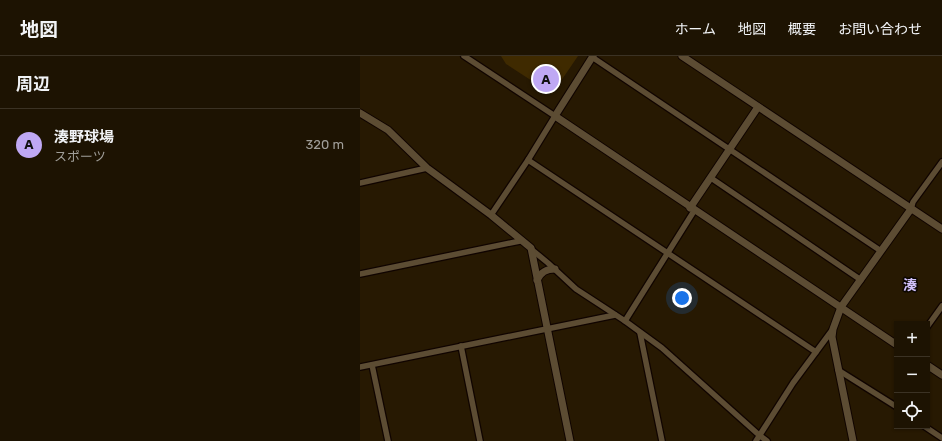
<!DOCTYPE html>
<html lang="ja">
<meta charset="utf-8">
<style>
:root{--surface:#1d1302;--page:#251c0c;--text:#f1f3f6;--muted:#a09e99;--line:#3b3224;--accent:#bfa8f4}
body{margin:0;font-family:Rubik,"Noto Sans JP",sans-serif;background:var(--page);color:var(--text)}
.controls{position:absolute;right:12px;bottom:12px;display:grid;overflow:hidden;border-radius:0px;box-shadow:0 1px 3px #0004}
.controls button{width:36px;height:36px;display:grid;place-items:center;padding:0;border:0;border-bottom:1px solid var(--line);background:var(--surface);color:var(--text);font:20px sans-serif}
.you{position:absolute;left:322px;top:242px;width:14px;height:14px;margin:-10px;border:3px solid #fff;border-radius:50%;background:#1a73e8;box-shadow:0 0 0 6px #1a73e833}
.badge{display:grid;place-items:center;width:26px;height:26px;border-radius:50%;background:var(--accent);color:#111;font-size:13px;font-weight:700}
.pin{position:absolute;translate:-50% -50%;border:2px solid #fff;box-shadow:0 1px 4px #0006}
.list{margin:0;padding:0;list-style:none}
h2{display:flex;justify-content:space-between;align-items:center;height:52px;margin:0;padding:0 16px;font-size:17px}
h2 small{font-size:13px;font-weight:400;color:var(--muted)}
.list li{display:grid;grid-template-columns:26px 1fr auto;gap:12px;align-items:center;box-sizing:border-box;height:72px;padding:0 16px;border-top:1px solid var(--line)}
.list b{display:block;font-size:15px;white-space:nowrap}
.list p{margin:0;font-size:13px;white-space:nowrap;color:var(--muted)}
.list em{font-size:13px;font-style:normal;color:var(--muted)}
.icon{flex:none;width:22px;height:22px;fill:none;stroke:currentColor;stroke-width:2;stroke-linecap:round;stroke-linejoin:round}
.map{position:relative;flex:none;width:582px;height:385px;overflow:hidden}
header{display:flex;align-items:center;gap:24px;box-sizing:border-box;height:56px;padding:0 20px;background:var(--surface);border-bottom:1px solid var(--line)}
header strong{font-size:19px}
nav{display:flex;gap:22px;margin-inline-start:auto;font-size:14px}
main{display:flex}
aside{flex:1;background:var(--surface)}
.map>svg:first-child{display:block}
</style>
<header>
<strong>地図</strong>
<nav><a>ホーム</a><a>地図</a><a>概要</a><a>お問い合わせ</a></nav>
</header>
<main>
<aside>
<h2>周辺<small></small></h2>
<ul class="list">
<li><span class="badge">A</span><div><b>湊野球場</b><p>スポーツ</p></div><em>320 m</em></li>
</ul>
</aside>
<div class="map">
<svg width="582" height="385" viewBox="0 0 582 385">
<rect width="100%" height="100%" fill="#271902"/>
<path fill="#3f2a00" d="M 141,0 L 218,0 L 192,38 L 146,8 Z"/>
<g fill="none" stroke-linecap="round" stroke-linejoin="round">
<defs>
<g id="minor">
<path d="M 104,0 L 195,60 L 168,104 L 131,159"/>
<path d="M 232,1 L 521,195"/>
<path d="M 168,104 L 456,296"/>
<path d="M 351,122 L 501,224"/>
<path d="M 0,127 L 67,112"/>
<path d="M 551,153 L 553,146 L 582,106"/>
<path d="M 171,193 L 188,207 L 216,233 L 265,265 L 302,292 L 399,379 L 407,385"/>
<path d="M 0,218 L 160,185"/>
<path d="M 265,265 L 334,155"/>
<path d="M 567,271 L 582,250"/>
<path d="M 280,277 L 302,385"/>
<path d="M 101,290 L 120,385"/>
<path d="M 12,309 L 28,385"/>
<path d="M 0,311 L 255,259"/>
<path d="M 478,314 L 537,351"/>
<path d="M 564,370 L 582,382"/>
<path d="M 396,385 L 433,327 L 473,273"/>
</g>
<g id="tertiary">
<path d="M 233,0 L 195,60 L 537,289"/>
<path d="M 322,0 L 582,173"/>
<path d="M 0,57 L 28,74 L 67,112 L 131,159 L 171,192 L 210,385"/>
<path d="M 330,152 L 398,51"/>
<path d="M 177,224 C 181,216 186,213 195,213"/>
<path d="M 567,309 L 582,319"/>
<path d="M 493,385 L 472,281 L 473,273 L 481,251 L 551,153"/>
</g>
</defs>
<use href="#minor" stroke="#100400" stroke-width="8"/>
<use href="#tertiary" stroke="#100400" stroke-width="9"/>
<use href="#minor" stroke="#5c4c33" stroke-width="5.5"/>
<use href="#tertiary" stroke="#5c4c33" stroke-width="7"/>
</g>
<g text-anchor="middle" stroke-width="3" stroke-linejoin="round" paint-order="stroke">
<g font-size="14" font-weight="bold" fill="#d2c2fb" stroke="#0b0601">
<text x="550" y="234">湊</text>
</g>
</g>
</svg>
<div class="controls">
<button>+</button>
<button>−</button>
<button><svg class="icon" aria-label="locate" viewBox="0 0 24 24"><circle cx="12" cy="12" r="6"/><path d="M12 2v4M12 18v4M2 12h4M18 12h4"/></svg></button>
</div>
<div class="you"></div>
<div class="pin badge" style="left:186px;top:23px">A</div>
</div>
</main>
